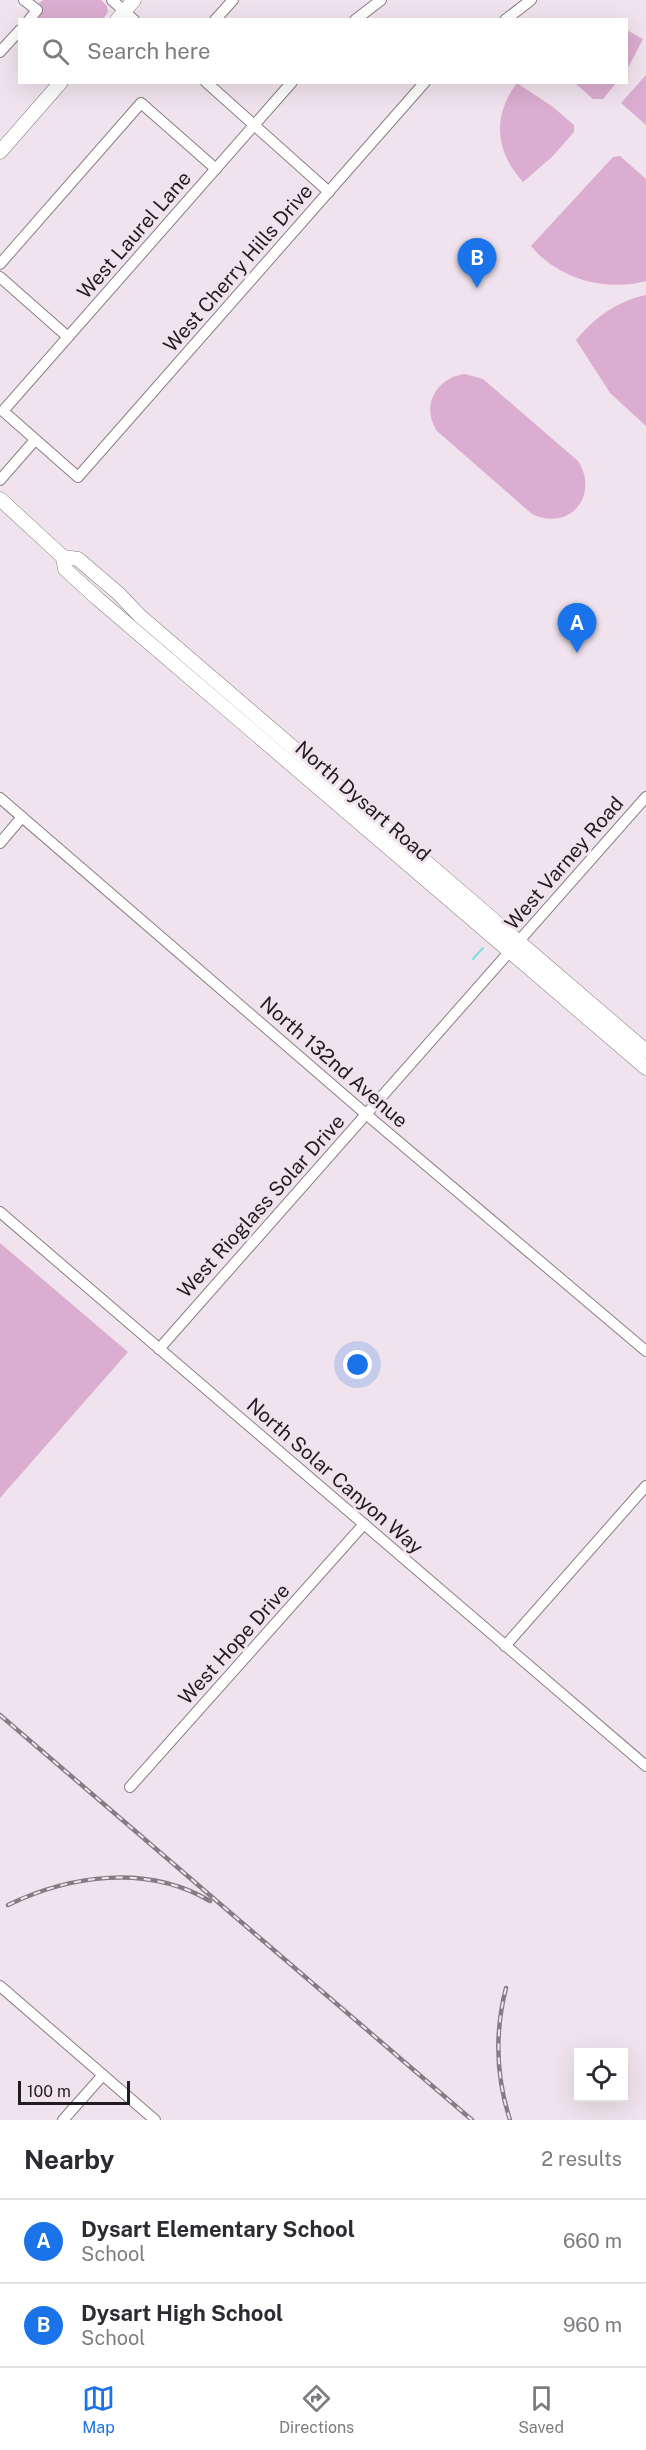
<!DOCTYPE html>
<style>
:root{--surface:#fff;--page:#f7f7f7;--text:#2b2b33;--muted:#7c7c81;--line:#e1e1e2;--accent:#1a73e8}
body{margin:0;font-family:"Public Sans",sans-serif;background:var(--page);color:var(--text)}
.controls{position:absolute;right:18px;bottom:18px;display:grid;overflow:hidden;border-radius:0px;box-shadow:0 6px 24px #0002}
.controls button{width:54px;height:54px;display:grid;place-items:center;padding:0;border:0;border-bottom:2px solid var(--line);background:var(--surface);color:var(--text);font:30px sans-serif}
.scale{position:absolute;left:18px;bottom:15px;width:112px;box-sizing:border-box;padding-left:6px;border:3px solid #211c20;border-top:0;font-size:16px;line-height:21px;white-space:nowrap;color:#211c20;-webkit-text-stroke:4px #f1e3ed;paint-order:stroke}
.you{position:absolute;left:358px;top:1365px;width:21px;height:21px;margin:-15px;border:4px solid #fff;border-radius:50%;background:#1a73e8;box-shadow:0 0 0 9px #1a73e833}
.badge{display:grid;place-items:center;width:39px;height:39px;border-radius:50%;background:var(--accent);color:#fff;font-size:20px;font-weight:700}
.pin{position:absolute;translate:-50% -50px;filter:drop-shadow(0 2px 3px #0008)}
.pin::after{content:'';position:absolute;top:32px;width:21px;height:18px;background:inherit;clip-path:polygon(0 0,100% 0,50% 100%)}
.list{margin:0;padding:0;list-style:none}
h2{display:flex;justify-content:space-between;align-items:center;height:78px;margin:0;padding:0 24px;font-size:26px}
h2 small{font-size:20px;font-weight:400;color:var(--muted)}
.list li{display:grid;grid-template-columns:39px 1fr auto;gap:18px;align-items:center;box-sizing:border-box;height:84px;padding:0 24px;border-top:2px solid var(--line)}
.list b{display:block;font-size:22px;white-space:nowrap}
.list p{margin:0;font-size:20px;white-space:nowrap;color:var(--muted)}
.list em{font-size:20px;font-style:normal;color:var(--muted)}
.icon{flex:none;width:33px;height:33px;fill:none;stroke:currentColor;stroke-width:2;stroke-linecap:round;stroke-linejoin:round}
.map{position:relative;flex:none;width:646px;height:2120px;overflow:hidden}
.search{position:absolute;background:var(--surface);box-shadow:0 6px 24px #0002;left:18px;right:18px;top:18px;height:66px;display:flex;align-items:center;gap:15px;box-sizing:border-box;padding:0 21px;border-radius:0px;color:var(--muted);font-size:22px}
.sheet{height:246px;background:var(--surface)}
nav{display:flex;justify-content:space-around;align-items:center;box-sizing:border-box;height:84px;border-top:2px solid var(--line);background:var(--surface);font-size:16px;color:var(--muted)}
nav a{display:grid;justify-items:center;gap:3px}
nav .on{color:var(--accent)}
.map>svg:first-child{display:block}
</style>
<div class="map">
<svg width="646" height="2120" viewBox="0 0 646 2120">
<rect width="100%" height="100%" fill="#f1e3ed"/>
<g fill="#dbadd0">
<path d="M 43,0 L 101,0 L 107,6 L 108,12 L 103,19 L 38,20 L 41,12 L 39,3 Z"/>
<path d="M 627,30 L 643,39 L 627,70 Z"/>
<path d="M 646,75 L 646,125 L 621,103 Z"/>
<path d="M 517,83 L 553,107 L 574,125 L 574,132 L 552,157 L 523,182 C 495,151 492,116 517,83 Z"/>
<path d="M 575,83 L 616,83 L 603,99 L 593,99 Z"/>
<path d="M 620,156 L 646,179 L 646,281 C 606,292 558,279 531,246 L 613,157 Z"/>
<path d="M 646,295 L 646,426 L 610,393 L 576,340 C 594,318 617,301 646,295 Z"/>
<path d="M 465,374 L 483,379 L 578,461 C 600,496 569,532 532,514 L 437,431 C 420,406 437,377 465,374 Z"/>
<path d="M 0,1243 L 128,1352 L 0,1498 Z"/>
</g>
<g fill="none" stroke-linecap="round" stroke-linejoin="round">
<path stroke="#7edfd9" stroke-width="2" d="M 473,959 L 483,948"/>
<defs>
<g id="minor">
<path d="M 24,0 L 37,10 L 29,20"/>
<path d="M 112,0 L 134,20"/>
<path d="M 215,20 L 233,0"/>
<path d="M 355,20 L 381,0"/>
<path d="M 505,20 L 531,0"/>
<path d="M 0,52 L 20,30"/>
<path d="M 206,82 L 329,192"/>
<path d="M 292,82 L 3,411 L 78,477 L 425,82"/>
<path d="M 0,264 L 141,103 L 216,169"/>
<path d="M 0,277 L 68,337"/>
<path d="M 0,480 L 35,440"/>
<path d="M 0,798 L 367,1115 L 646,1351"/>
<path d="M 0,843 L 22,817"/>
<path d="M 0,1212 L 646,1766"/>
<path d="M 159,1349 L 646,797"/>
<path d="M 505,1646 L 646,1486"/>
<path d="M 130,1787 L 364,1524"/>
<path d="M 0,1986 L 155,2120"/>
<path d="M 63,2120 L 103,2075"/>
</g>
<g id="major">
<path d="M 117,20 L 134,0"/>
<path d="M 0,152 L 61,82"/>
<path d="M 0,499 L 63,557 L 78,559 L 118,593 L 140,616 L 646,1051"/>
<path d="M 63,557 L 65,569 L 98,599 L 646,1068"/>
</g>
</defs>
<use href="#minor" stroke="#897d86" stroke-width="12"/>
<use href="#major" stroke="#897d86" stroke-width="15"/>
<use href="#minor" stroke="#fff" stroke-width="10"/>
<use href="#major" stroke="#fff" stroke-width="14"/>
<defs>
<g id="rail">
<path d="M 0,1715 L 472,2120"/>
<path d="M 8,1905 C 70,1875 147,1864 210,1901"/>
<path d="M 506,1988 C 495,2031 496,2077 510,2120"/>
</g>
</defs>
<use href="#rail" stroke="#857c83" stroke-width="4.5"/>
<use href="#rail" stroke="#f1e3ed" stroke-width="2" stroke-dasharray="7" stroke-linecap="butt"/>
</g>
<g text-anchor="middle" stroke-width="6" stroke-linejoin="round" paint-order="stroke">
<g font-size="20" fill="#211c20" stroke="#f1e3ed">
<text transform="translate(134 235) rotate(-49)" y="7">West Laurel Lane</text>
<text transform="translate(238 268) rotate(-49)" y="7">West Cherry Hills Drive</text>
<text transform="translate(363 801) rotate(41)" y="7">North Dysart Road</text>
<text transform="translate(564 863) rotate(-49)" y="7">West Varney Road</text>
<text transform="translate(334 1062) rotate(41)" y="7">North 132nd Avenue</text>
<text transform="translate(261 1206) rotate(-48)" y="7">West Rioglass Solar Drive</text>
<text transform="translate(335 1476) rotate(41)" y="7">North Solar Canyon Way</text>
<text transform="translate(234 1644) rotate(-48)" y="7">West Hope Drive</text>
</g>
</g>
</svg>
<div class="controls">
<button><svg class="icon" aria-label="locate" viewBox="0 0 24 24"><circle cx="12" cy="12" r="6"/><path d="M12 2v4M12 18v4M2 12h4M18 12h4"/></svg></button>
</div>
<div class="scale">100 m</div>
<div class="you"></div>
<div class="pin badge" style="left:577px;top:653px">A</div>
<div class="pin badge" style="left:477px;top:288px">B</div>
<div class="search"><svg class="icon" aria-label="search" viewBox="0 0 24 24"><circle cx="10" cy="10" r="6"/><path d="M15 15l6 6"/></svg>Search here</div>
</div>
<section class="sheet">
<h2>Nearby<small>2 results</small></h2>
<ul class="list">
<li><span class="badge">A</span><div><b>Dysart Elementary School</b><p>School</p></div><em>660 m</em></li>
<li><span class="badge">B</span><div><b>Dysart High School</b><p>School</p></div><em>960 m</em></li>
</ul>
</section>
<nav>
<a class="on"><svg class="icon" aria-label="map" viewBox="0 0 24 24"><path d="M3 6l6-2 6 2 6-2v14l-6 2-6-2-6 2zM9 4v14M15 6v14"/></svg>Map</a>
<a><svg class="icon" aria-label="directions" viewBox="0 0 24 24"><path d="M12 3l9 9-9 9-9-9zM9 14v-3h6M13 9l2 2-2 2"/></svg>Directions</a>
<a><svg class="icon" aria-label="saved" viewBox="0 0 24 24"><path d="M7 4h10v16l-5-4-5 4z"/></svg>Saved</a>
</nav>
